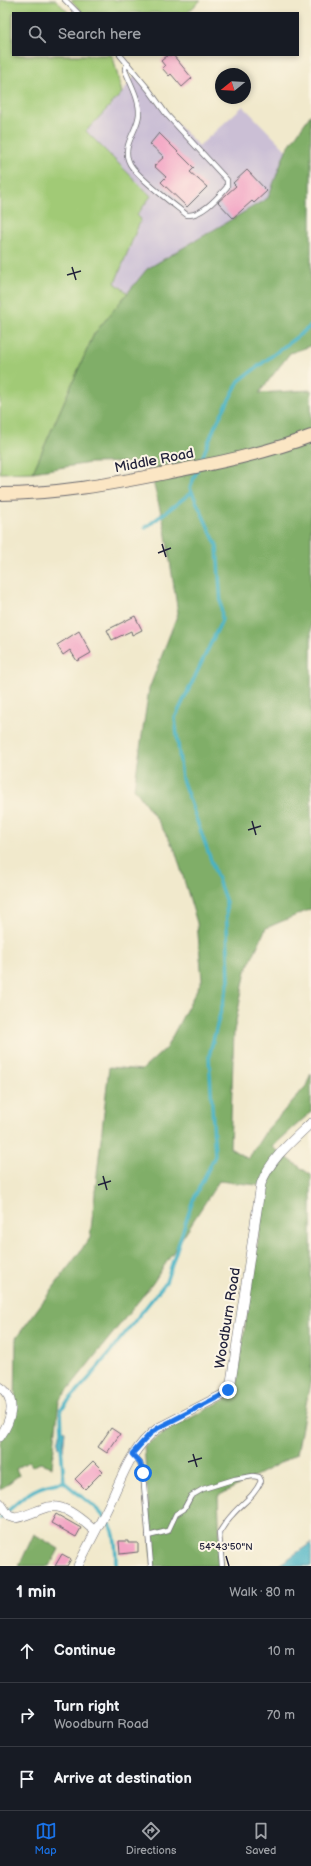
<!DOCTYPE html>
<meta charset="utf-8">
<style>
:root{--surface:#171b24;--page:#20242c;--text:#f1f3f6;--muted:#9ea1a6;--line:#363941;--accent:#1a73e8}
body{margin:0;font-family:"Balsamiq Sans",sans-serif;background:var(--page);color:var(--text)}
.compass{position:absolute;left:215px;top:68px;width:36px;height:36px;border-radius:50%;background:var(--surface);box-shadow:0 2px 6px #0003;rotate:252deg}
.stop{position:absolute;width:12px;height:12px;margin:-9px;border:3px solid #1a73e8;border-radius:50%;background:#fff}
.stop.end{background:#1a73e8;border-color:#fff;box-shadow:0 1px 4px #0008}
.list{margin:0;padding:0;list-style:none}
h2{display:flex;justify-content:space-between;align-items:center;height:52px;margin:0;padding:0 16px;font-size:17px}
h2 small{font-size:13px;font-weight:400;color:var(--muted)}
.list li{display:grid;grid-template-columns:26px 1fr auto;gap:12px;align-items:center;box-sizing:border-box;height:64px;padding:0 16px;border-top:1px solid var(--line)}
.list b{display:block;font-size:15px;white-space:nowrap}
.list p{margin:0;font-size:13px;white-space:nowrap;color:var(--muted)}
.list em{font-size:13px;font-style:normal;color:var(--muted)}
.icon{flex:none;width:22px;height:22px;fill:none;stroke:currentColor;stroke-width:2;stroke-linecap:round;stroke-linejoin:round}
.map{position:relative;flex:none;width:311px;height:1566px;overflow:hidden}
.search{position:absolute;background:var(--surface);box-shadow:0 2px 6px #0003;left:12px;right:12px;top:12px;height:44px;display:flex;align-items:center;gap:10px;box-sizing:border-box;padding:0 14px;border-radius:0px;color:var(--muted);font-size:15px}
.sheet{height:244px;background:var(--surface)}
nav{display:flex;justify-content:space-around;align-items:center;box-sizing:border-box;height:56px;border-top:1px solid var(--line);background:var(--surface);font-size:11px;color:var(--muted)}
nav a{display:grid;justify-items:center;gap:2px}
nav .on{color:var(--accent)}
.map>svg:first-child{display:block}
</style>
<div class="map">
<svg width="311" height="1566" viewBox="0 0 311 1566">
<rect width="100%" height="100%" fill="#fcf5e5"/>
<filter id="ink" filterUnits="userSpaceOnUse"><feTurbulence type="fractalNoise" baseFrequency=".025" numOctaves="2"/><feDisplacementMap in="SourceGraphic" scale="8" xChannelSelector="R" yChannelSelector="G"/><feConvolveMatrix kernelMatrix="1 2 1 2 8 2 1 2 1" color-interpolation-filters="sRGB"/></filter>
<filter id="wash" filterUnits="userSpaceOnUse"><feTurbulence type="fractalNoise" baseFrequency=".012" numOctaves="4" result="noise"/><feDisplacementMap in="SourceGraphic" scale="16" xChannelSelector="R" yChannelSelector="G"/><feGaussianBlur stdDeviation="0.9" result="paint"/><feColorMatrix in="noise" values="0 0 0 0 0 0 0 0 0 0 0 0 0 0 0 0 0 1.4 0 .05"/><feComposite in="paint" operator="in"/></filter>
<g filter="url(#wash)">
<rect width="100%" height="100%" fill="#f1e9cc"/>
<path fill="#cbbfd5" d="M 135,75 L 164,111 L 199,146 L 243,106 L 286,150 L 268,198 L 147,269 L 128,293 L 115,283 L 141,220 L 86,131 L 122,93 Z"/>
<g fill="#a1ca76" stroke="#627658">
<path d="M 0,0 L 56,0 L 69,13 L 13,13 L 13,55 L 111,55 L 113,57 L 122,93 L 86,131 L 151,196 L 137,215 L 141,219 L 115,283 L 128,293 L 94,334 L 33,472 L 0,473 Z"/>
<path d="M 71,0 L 201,0 L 187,13 L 83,13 Z"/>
</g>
<g fill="#80ae67" stroke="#516851">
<path d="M 311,114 L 311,346 L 290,353 L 259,393 L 311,390 L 311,909 L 266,928 L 246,971 L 234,1031 L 230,1148 L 248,1159 L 266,1131 L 306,1086 L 311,1073 L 311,1112 L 272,1147 L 311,1175 L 311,1377 L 297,1454 L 218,1496 L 221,1566 L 153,1566 L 144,1446 L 172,1428 L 235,1394 L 266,1186 L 219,1181 L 153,1283 L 59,1401 L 52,1467 L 40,1463 L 32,1467 L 29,1461 L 16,1469 L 19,1475 L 0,1490 L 0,1443 L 15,1407 L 16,1338 L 90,1238 L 109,1067 L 142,1070 L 166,1048 L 202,980 L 197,923 L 175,850 L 158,821 L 134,788 L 149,689 L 178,613 L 165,529 L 148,462 L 90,463 L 33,472 L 94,334 L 147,269 L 268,198 L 286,150 Z"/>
<path d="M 34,1534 L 59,1549 L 50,1566 L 19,1566 Z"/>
</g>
<g fill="#47b2c4" stroke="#346a80">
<path d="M 62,1430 L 65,1431 L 63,1451 C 55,1448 59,1437 62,1430 Z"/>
<path d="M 311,1543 L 311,1566 L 278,1566 L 279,1565 Z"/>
</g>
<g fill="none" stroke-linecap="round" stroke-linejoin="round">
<g stroke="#47b2c4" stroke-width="3.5">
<path d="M 200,463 L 215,426 L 239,381 L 311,326"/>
<path d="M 145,528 L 192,492"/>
<path d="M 62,1435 L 61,1409 L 90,1377 L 166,1282 L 193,1200 L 215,1156 L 209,1056 L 229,980 L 226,902 L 182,779 L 175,718 L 222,620 L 217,546 L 190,488 L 197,470"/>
<path d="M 61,1447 L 64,1482 C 78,1495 107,1513 113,1531 C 116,1542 116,1555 116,1566"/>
<path d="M 0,1518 C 24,1497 31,1486 64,1482"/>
</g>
</g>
<g id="blocks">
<g fill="#f3a4c4">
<path d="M 168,55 L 173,55 L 192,78 L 182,87 L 171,74 L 169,76 L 162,68 L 165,66 L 161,61 Z"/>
<path d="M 159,133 L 194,168 L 190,172 L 207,187 L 187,207 L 161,182 L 166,177 L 154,166 L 164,157 L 150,144 Z"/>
<path d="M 247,170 L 267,191 L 254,203 L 252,201 L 233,218 L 218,202 L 236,186 L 233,183 Z"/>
<path d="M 135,616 L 142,630 L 132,635 L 131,631 L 112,640 L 107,630 Z"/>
<path d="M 79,631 L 91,653 L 77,661 L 70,650 L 63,655 L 57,645 Z"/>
<path d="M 111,1428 L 120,1434 L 107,1453 L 98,1447 Z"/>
<path d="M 93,1461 L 103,1471 L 85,1489 L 75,1479 Z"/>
<path d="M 56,1514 L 81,1528 L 76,1537 L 51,1523 Z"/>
<path d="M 119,1541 L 128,1541 L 128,1543 L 138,1543 L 138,1552 L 120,1554 Z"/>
<path d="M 62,1554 L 71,1559 L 67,1566 L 55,1566 Z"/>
</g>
</g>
</g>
<g filter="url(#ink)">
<use href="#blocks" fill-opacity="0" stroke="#6a686e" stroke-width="1"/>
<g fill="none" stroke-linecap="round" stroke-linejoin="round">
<defs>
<g id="lane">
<path d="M 65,0 L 78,13"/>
<path d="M 120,55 L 149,90 L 167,115 L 227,180 L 227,187 C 217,198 202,216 187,215 C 173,204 137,177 130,164 C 120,146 138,131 139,114 C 140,100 130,83 125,70 L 125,68 L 128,64"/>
<path d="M 132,1455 L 140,1463 L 143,1473 L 151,1566"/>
<path d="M 148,1536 L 168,1531 L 176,1514 L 184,1509 L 191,1496 L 203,1489 L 235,1479 L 253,1476 L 259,1477 L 261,1481 C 254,1497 242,1503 232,1515 C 227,1520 223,1527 219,1533 L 222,1566"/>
</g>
<g id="street">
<path d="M 0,1387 C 18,1399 11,1421 0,1437"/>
<path d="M 0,1503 L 9,1516 L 15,1518 C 27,1516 37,1510 48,1507 C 65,1503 84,1522 95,1531"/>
<path d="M 78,1566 C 87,1547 97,1529 106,1511 C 122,1479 128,1451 158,1428 L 224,1394 L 228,1390 L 231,1382 L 261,1184 C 270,1159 292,1141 311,1123"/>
</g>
<path id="secondary" d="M 0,494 C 56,494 111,484 166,473 C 216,463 264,454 311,436"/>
</defs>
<use href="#lane" stroke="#6a686e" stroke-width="6"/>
<use href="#street" stroke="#6a686e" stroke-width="10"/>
<use href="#secondary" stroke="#6a686e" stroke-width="14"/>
<use href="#lane" stroke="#fff" stroke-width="4.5"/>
<use href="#street" stroke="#fff" stroke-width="9"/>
<use href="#secondary" stroke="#fbe6c4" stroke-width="12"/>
</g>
</g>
<g fill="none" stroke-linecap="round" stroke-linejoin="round" filter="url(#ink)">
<path stroke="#1a73e8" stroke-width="5" d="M 143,1473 L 140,1463 L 132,1454 L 150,1434 L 158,1428 L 224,1394 L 228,1390"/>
</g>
<path fill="none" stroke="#22223b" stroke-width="1.5" d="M 72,267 L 76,280M 67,275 L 81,271M 162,544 L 166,557M 158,553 L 171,548M 252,821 L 256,835M 248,830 L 261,826M 103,1176 L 107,1190M 98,1185 L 111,1181M 193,1454 L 197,1467M 188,1462 L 202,1458M 226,1556 L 229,1566"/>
<g text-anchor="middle" stroke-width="4" stroke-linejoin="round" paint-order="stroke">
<g font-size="14" fill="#22223b" stroke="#fcf5e5">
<text transform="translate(154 460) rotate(-11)" y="5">Middle Road</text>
<text transform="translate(227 1318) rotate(-81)" y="5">Woodburn Road</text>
</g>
</g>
<g font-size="10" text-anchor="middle" fill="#22223b" stroke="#fcf5e5" stroke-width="4" stroke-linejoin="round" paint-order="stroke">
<text x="226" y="1550">54°43'50"N</text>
</g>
</svg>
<svg class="compass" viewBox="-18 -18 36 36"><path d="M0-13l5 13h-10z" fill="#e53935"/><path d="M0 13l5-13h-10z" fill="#9ea1a6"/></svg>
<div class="stop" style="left:143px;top:1473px"></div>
<div class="stop end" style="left:228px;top:1390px"></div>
<div class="search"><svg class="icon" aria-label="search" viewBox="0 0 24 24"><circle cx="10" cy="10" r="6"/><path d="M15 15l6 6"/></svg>Search here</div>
</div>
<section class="sheet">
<h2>1 min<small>Walk · 80 m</small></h2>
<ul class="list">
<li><svg class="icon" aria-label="ahead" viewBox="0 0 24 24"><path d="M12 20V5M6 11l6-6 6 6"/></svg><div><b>Continue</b></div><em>10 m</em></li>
<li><svg class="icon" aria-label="right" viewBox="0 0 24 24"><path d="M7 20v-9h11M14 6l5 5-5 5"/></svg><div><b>Turn right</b><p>Woodburn Road</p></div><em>70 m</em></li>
<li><svg class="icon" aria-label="arrive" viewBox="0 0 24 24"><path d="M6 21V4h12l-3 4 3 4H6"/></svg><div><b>Arrive at destination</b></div></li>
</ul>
</section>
<nav>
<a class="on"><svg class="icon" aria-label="map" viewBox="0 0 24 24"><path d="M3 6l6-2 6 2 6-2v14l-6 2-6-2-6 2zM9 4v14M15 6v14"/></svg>Map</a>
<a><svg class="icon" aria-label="directions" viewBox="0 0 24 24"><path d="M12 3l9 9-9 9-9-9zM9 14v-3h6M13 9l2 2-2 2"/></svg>Directions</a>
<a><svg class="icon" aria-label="saved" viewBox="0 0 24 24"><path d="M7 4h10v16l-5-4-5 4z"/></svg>Saved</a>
</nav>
